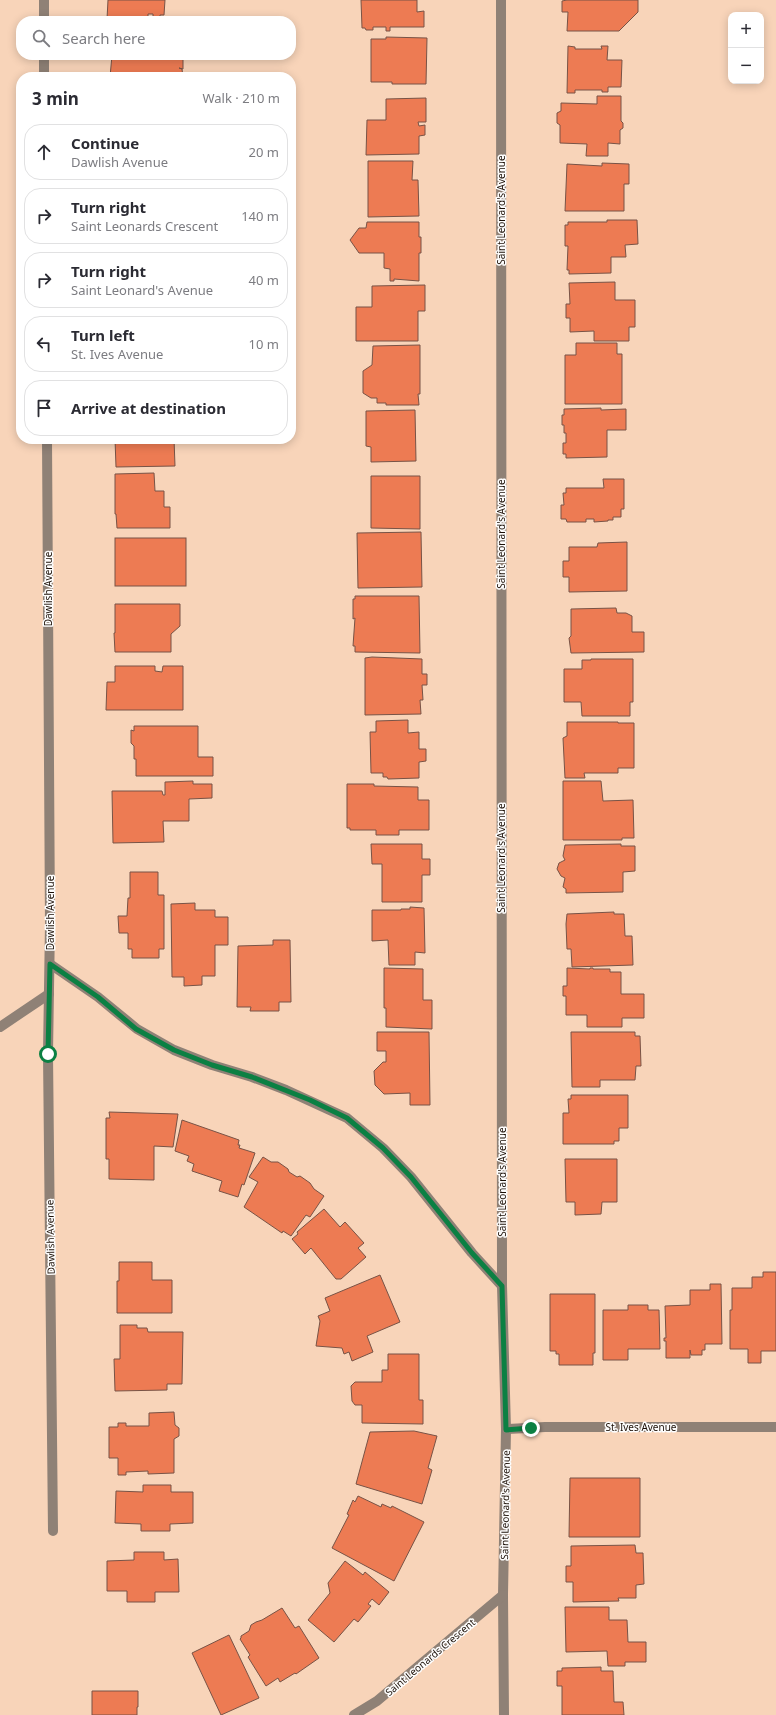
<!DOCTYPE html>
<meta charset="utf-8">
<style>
:root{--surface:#fff;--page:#f2f2f3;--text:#2b2b33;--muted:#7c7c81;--line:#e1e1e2}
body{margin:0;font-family:"Noto Sans",sans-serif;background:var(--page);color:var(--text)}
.controls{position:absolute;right:12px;top:12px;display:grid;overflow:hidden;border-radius:8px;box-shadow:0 2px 10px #0003}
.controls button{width:36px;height:36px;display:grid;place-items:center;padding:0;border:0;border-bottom:1px solid var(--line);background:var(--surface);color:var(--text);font:20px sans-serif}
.stop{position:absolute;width:12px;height:12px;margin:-9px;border:3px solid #0b8043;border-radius:50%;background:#fff}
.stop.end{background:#0b8043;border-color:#fff;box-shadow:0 1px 4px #0008}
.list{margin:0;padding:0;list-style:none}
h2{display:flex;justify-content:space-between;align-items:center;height:52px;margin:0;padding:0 16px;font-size:17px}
h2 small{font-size:13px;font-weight:400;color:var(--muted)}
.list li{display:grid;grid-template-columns:26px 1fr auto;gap:12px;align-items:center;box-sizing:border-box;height:56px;margin:0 8px 8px;padding:0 8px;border:1px solid var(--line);border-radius:16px}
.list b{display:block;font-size:15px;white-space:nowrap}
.list p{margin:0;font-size:13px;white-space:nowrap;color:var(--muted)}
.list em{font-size:13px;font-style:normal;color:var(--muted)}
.icon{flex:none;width:22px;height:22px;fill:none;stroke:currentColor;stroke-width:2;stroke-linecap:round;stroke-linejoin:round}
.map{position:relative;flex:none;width:776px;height:1715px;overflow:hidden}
.search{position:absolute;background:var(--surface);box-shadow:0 2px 10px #0003;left:16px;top:16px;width:280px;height:44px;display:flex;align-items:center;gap:10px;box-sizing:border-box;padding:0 14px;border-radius:16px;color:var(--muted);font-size:15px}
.panel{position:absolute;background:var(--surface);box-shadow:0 2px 10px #0003;left:16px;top:72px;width:280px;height:372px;border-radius:16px}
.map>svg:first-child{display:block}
</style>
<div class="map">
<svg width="776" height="1715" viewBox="0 0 776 1715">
<rect width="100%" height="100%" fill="#f8d4b9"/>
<g fill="#ed7b53" stroke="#785346">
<path d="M 108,0 L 165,0 L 164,15 L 160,15 L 160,17 L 153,18 L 153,14 L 148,14 L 148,18 L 146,18 L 146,21 L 119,21 L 119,19 L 107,19 Z"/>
<path d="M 361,0 L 417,0 L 417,12 L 424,11 L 424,27 L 390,27 L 390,31 L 386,31 L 386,27 L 373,27 L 373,30 L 366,30 L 365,28 L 362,28 Z"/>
<path d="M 567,0 L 638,0 L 638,12 L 619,31 L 567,31 L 568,12 L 562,12 L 562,1 Z"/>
<path d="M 386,37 L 427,38 L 426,84 L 392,84 L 392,82 L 371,82 L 371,39 L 386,39 Z"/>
<path d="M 568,46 L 575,47 L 575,49 L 602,49 L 601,46 L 608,46 L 607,60 L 622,60 L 621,87 L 608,87 L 608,92 L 602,92 L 602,90 L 575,90 L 575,93 L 567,93 Z"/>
<path d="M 112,55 L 183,55 L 183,69 L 179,68 L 182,69 L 183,77 L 110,77 Z"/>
<path d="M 597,96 L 621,96 L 621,121 L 623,123 L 623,128 L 620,130 L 620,144 L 608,143 L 608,156 L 586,156 L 587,144 L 560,143 L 560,125 L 557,123 L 557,113 L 561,111 L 561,103 L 597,104 Z"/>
<path d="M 426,98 L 426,122 L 418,122 L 419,126 L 425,125 L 425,135 L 419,136 L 419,154 L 366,155 L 367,120 L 386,120 L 386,99 Z"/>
<path d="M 368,161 L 413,161 L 412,180 L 418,180 L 419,216 L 368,217 Z"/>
<path d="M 602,163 L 629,164 L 629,184 L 624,184 L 624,211 L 565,211 L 567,164 L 602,166 Z"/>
<path d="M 607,220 L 637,220 L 638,244 L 625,245 L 626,257 L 611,257 L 611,273 L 569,274 L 569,270 L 567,270 L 568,246 L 565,246 L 565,225 L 568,225 L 568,222 L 607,222 Z"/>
<path d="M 367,222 L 419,222 L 419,237 L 421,237 L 421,253 L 419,253 L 419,281 L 394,279 L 394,281 L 390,281 L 390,269 L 384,268 L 384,253 L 359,253 L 350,240 L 359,228 L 366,228 Z"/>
<path d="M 615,282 L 615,300 L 635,300 L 635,327 L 629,327 L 629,341 L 594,341 L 594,331 L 570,332 L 570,318 L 566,318 L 566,304 L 570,304 L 569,283 Z"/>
<path d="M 425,285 L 425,311 L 418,311 L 418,341 L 356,341 L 356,307 L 372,307 L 372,286 Z"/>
<path d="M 576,343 L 617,343 L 617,354 L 622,354 L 622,404 L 565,404 L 565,355 L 576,355 Z"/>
<path d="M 420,345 L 420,394 L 418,394 L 419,405 L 386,405 L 386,403 L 377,403 L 377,398 L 371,398 L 363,393 L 363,371 L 372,365 L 373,346 Z"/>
<path d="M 601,408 L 601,410 L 626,409 L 626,430 L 607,430 L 607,457 L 566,458 L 566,454 L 563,454 L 563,443 L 566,443 L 566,433 L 564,433 L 564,425 L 562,425 L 562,415 L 564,415 L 564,409 Z"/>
<path d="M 415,410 L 416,461 L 371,462 L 371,447 L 366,446 L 366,411 Z"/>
<path d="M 115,439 L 174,439 L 175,466 L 116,467 Z"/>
<path d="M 154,473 L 155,491 L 164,491 L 164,507 L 170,507 L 170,528 L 117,528 L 116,514 L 115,514 L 115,474 Z"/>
<path d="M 371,476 L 420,476 L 420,529 L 371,528 Z"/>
<path d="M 603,479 L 624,479 L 624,509 L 621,509 L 621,517 L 613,517 L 613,520 L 608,520 L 608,521 L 594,522 L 594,519 L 586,519 L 586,522 L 567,522 L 566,519 L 561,519 L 561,505 L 564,505 L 563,493 L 566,493 L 566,488 L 604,488 Z"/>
<path d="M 421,532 L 422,587 L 358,588 L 357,533 Z"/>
<rect x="115" y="538" width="71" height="48"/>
<path d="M 627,542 L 627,591 L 569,592 L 569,577 L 563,577 L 563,561 L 569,561 L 569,547 L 597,547 L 598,543 Z"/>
<path d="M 355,596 L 419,596 L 420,653 L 355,652 L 355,646 L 353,646 L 355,618 L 353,619 L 353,599 L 355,599 Z"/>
<path d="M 115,604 L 180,604 L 180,626 L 171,634 L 171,652 L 115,652 L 114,633 L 115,633 Z"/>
<path d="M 616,608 L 617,613 L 626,613 L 632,616 L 632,632 L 644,632 L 644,652 L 571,653 L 569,638 L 571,636 L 571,609 Z"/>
<path d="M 372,657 L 422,659 L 422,674 L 427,674 L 427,685 L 422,685 L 423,700 L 420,700 L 421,714 L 365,715 L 365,658 Z"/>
<path d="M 591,659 L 633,659 L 633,702 L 630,702 L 630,716 L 582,716 L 581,702 L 564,702 L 564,669 L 582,669 L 582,660 L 591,660 Z"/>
<path d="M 115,666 L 155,666 L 155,671 L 162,672 L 163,666 L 183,666 L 183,710 L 106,710 L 107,682 L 115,682 Z"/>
<path d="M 408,720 L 408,733 L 419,732 L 419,749 L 426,749 L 426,761 L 419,762 L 419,778 L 388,779 L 387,777 L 383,777 L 383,773 L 371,773 L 370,732 L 376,732 L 376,721 Z"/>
<path d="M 567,722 L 618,722 L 618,723 L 634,723 L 634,768 L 618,768 L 618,773 L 584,773 L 585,778 L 565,778 L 563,738 L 567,736 Z"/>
<path d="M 134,726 L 198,726 L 198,757 L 213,757 L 213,776 L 136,776 L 136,759 L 134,759 L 134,746 L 131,743 L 131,730 L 134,731 Z"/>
<path d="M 193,781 L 193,784 L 212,784 L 212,798 L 189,799 L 189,821 L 163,821 L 164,842 L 113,843 L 112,791 L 162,791 L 163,795 L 165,795 L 165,782 Z"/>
<path d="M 563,781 L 601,781 L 603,801 L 633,800 L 634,838 L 622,838 L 622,840 L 563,840 Z"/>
<path d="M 347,784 L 374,784 L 374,786 L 418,787 L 418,800 L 429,800 L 429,830 L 399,830 L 399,835 L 376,835 L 376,830 L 350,830 L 350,828 L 347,828 Z"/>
<path d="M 371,844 L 422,844 L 422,859 L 430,859 L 430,875 L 422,875 L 422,902 L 382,902 L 382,864 L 372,864 Z"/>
<path d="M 621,844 L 621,846 L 635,846 L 635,871 L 623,872 L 623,892 L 566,893 L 566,889 L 563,887 L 565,878 L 561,876 L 557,869 L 559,863 L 565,860 L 563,856 L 565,845 Z"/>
<path d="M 130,872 L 158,872 L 158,895 L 164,895 L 164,949 L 159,949 L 159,958 L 132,958 L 132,949 L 128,949 L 128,933 L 119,933 L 118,916 L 127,916 L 128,898 L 130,898 Z"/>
<path d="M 195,903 L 195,910 L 215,910 L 215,917 L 228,917 L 228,945 L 215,945 L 215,976 L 202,976 L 202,985 L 184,986 L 184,977 L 172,977 L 171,904 Z"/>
<path d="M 410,907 L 424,908 L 425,953 L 415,952 L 415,965 L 389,965 L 388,940 L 372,941 L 372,910 L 401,910 L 401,909 L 410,909 Z"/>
<path d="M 614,912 L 614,914 L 624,914 L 625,936 L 632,936 L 633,965 L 572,967 L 571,949 L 567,949 L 566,924 L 567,914 Z"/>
<path d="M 273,940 L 290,940 L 291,1002 L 279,1002 L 279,1011 L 250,1011 L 251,1007 L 237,1007 L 238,946 L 273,945 Z"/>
<path d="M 384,968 L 423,969 L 423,1000 L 432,1000 L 432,1029 L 386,1027 L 386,1008 L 384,1008 Z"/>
<path d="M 567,968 L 590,969 L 590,968 L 593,968 L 593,969 L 610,969 L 610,972 L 621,972 L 621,994 L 644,994 L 644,1018 L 622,1018 L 622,1027 L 587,1027 L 587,1015 L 566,1015 L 566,996 L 563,996 L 563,986 L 567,986 Z"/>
<path d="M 377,1032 L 429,1032 L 430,1105 L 410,1105 L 410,1093 L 384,1094 L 375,1085 L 374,1071 L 383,1062 L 386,1062 L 386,1051 L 377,1051 Z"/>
<path d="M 571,1032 L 635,1032 L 635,1036 L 640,1036 L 641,1066 L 636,1066 L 635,1080 L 600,1080 L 600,1087 L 572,1087 Z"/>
<path d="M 571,1095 L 628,1095 L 628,1128 L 619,1128 L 619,1141 L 614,1141 L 614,1144 L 563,1144 L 563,1113 L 569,1113 L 568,1099 L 571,1099 Z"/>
<path d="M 109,1112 L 178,1114 L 173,1147 L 154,1146 L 154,1180 L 109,1179 L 109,1159 L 106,1159 L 106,1118 L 110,1118 Z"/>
<path d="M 182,1120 L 239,1140 L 238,1145 L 240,1145 L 239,1148 L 255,1153 L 244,1185 L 242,1184 L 238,1197 L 219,1191 L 222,1181 L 192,1171 L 194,1164 L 187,1161 L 189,1156 L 175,1151 Z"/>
<path d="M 263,1157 L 271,1162 L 278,1162 L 288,1169 L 289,1172 L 297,1177 L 300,1176 L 310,1183 L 314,1189 L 324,1196 L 310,1217 L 306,1215 L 291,1236 L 283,1231 L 282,1233 L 244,1207 L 258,1182 L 249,1177 Z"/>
<path d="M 565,1159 L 617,1159 L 617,1202 L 602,1202 L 601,1214 L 575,1215 L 575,1202 L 566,1202 Z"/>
<path d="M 324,1209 L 340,1227 L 345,1222 L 364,1243 L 358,1248 L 366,1257 L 341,1279 L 336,1279 L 311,1248 L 305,1254 L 292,1239 L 298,1234 L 297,1232 Z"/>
<path d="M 119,1262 L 152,1262 L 152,1280 L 172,1280 L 172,1313 L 117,1313 L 117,1281 L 119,1281 Z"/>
<path d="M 763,1272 L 776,1272 L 776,1351 L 761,1351 L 761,1363 L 748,1363 L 748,1349 L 730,1349 L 730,1310 L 732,1310 L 732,1288 L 752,1288 L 752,1277 L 763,1277 Z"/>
<path d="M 380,1275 L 400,1322 L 367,1336 L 373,1352 L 352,1361 L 349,1352 L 344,1354 L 342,1348 L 316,1346 L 320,1321 L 318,1316 L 330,1311 L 325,1298 Z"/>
<path d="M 710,1284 L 721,1284 L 722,1344 L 705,1344 L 705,1350 L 702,1350 L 702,1355 L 691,1355 L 690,1350 L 690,1358 L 666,1358 L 666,1341 L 664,1341 L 664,1338 L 666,1338 L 665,1306 L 690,1305 L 690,1290 L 710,1290 Z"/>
<path d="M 550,1294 L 595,1294 L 595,1353 L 593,1353 L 593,1365 L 559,1365 L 559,1354 L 556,1354 L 556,1351 L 550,1351 Z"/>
<path d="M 628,1305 L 648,1305 L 648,1310 L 659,1310 L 660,1349 L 628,1349 L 628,1360 L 603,1360 L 603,1310 L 628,1310 Z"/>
<path d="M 120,1325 L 137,1325 L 137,1328 L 147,1328 L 148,1332 L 183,1332 L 182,1384 L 167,1384 L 167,1390 L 115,1391 L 114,1359 L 120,1359 Z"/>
<path d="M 388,1354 L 419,1354 L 419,1400 L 423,1400 L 423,1424 L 362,1423 L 362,1405 L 355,1405 L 352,1401 L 351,1386 L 355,1382 L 382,1382 L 382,1370 L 388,1370 Z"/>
<path d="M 174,1412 L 175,1425 L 179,1428 L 179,1436 L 174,1439 L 174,1473 L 148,1474 L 148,1471 L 126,1472 L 126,1475 L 118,1475 L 118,1458 L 109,1458 L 109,1427 L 118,1427 L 118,1423 L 126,1423 L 126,1426 L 149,1426 L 149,1413 Z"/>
<path d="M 414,1431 L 437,1436 L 428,1468 L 432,1470 L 422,1504 L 356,1484 L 370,1432 Z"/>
<path d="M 570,1478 L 640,1478 L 640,1537 L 569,1537 Z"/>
<path d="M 143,1485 L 171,1485 L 171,1492 L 193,1492 L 193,1523 L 170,1524 L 170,1531 L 141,1531 L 141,1524 L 115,1523 L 116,1491 L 143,1492 Z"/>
<path d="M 358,1496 L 381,1507 L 382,1504 L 391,1508 L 392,1506 L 424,1522 L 394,1581 L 332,1548 L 349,1515 L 347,1514 L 353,1500 L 355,1502 Z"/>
<path d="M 635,1545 L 636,1553 L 643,1553 L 644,1584 L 636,1585 L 636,1598 L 618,1598 L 619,1601 L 573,1602 L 573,1582 L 566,1582 L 566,1566 L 571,1566 L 571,1546 Z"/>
<path d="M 134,1552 L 164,1552 L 164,1560 L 178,1559 L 179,1592 L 155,1592 L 155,1602 L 127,1602 L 127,1591 L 107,1591 L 107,1561 L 134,1560 Z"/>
<path d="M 345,1561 L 363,1575 L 365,1572 L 389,1592 L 379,1605 L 372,1599 L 368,1604 L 371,1606 L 358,1622 L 354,1619 L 334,1642 L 308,1620 L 330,1593 L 328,1583 Z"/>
<path d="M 565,1607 L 609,1607 L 609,1620 L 627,1620 L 628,1642 L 646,1642 L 646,1662 L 625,1662 L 625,1666 L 608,1666 L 607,1651 L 566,1652 Z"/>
<path d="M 282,1608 L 295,1628 L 299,1626 L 319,1658 L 296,1674 L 295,1673 L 280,1682 L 278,1678 L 266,1686 L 248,1657 L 250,1655 L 240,1639 L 241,1638 L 241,1636 L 249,1631 L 251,1625 L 256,1622 L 262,1620 Z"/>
<path d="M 229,1635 L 259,1698 L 221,1715 L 192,1653 Z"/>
<path d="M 601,1667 L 601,1671 L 613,1671 L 614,1702 L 623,1702 L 624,1715 L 562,1715 L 562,1686 L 557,1686 L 557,1671 L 562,1671 L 562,1668 Z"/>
<path d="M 92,1691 L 138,1691 L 138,1707 L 137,1707 L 137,1715 L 92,1715 Z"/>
</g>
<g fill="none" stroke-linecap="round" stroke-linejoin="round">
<g stroke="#8f8176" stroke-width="10">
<path d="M 44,0 L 44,21"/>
<path d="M 501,0 L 502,1286 L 506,1429 L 503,1595 L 504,1715"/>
<path d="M 44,55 L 44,77"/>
<path d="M 47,439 L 50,924 L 48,1054 L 53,1531"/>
<path d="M 50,964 L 98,997 L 137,1029 L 174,1050 L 212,1065 L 252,1077 L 286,1090 L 347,1118 L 383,1148 L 411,1177 L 472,1253 L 502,1286"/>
<path d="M 0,1027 L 49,994"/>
<path d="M 506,1429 L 545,1427 L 776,1427"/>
<path d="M 354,1715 L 377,1701 L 503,1595"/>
</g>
</g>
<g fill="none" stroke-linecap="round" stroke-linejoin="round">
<path stroke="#0b8043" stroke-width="5" d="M 48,1054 L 50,964 L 98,997 L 136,1029 L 174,1050 L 212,1065 L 252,1077 L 310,1100 L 347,1118 L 383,1148 L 411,1177 L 472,1253 L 502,1286 L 506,1430 L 531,1428"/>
</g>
<g text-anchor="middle" stroke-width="3" stroke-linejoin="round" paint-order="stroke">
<g font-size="10" fill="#1b0f06" stroke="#fdfdfd">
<text transform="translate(501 210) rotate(-90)" y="4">Saint Leonard's Avenue</text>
<text transform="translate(501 534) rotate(-90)" y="4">Saint Leonard's Avenue</text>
<text transform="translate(48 589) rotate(-90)" y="4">Dawlish Avenue</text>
<text transform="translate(501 858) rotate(-90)" y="4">Saint Leonard's Avenue</text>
<text transform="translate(50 913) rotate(-90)" y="4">Dawlish Avenue</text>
<text transform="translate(502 1182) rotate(-90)" y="4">Saint Leonard's Avenue</text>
<text transform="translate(50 1237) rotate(-91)" y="4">Dawlish Avenue</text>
<text x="641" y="1431">St. Ives Avenue</text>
<text transform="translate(505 1505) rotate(-89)" y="4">Saint Leonard's Avenue</text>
<text transform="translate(430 1657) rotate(-40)" y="4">Saint Leonards Crescent</text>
</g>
</g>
</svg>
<div class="controls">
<button>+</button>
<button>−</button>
</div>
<div class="stop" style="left:48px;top:1054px"></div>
<div class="stop end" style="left:531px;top:1428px"></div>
<div class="search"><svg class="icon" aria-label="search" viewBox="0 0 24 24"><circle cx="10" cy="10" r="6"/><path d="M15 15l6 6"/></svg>Search here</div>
<section class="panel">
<h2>3 min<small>Walk · 210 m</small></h2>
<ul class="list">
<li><svg class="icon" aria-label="ahead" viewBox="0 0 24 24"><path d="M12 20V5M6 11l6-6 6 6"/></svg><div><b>Continue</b><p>Dawlish Avenue</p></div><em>20 m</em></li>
<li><svg class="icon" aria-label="right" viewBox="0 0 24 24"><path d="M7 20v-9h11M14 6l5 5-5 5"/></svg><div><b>Turn right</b><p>Saint Leonards Crescent</p></div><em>140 m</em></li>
<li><svg class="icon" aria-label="right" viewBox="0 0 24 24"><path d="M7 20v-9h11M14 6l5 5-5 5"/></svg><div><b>Turn right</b><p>Saint Leonard's Avenue</p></div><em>40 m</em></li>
<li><svg class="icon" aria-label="left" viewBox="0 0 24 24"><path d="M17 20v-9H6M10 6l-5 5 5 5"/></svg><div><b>Turn left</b><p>St. Ives Avenue</p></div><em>10 m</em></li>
<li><svg class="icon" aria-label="arrive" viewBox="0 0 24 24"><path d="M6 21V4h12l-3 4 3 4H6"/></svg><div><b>Arrive at destination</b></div></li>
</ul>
</section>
</div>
